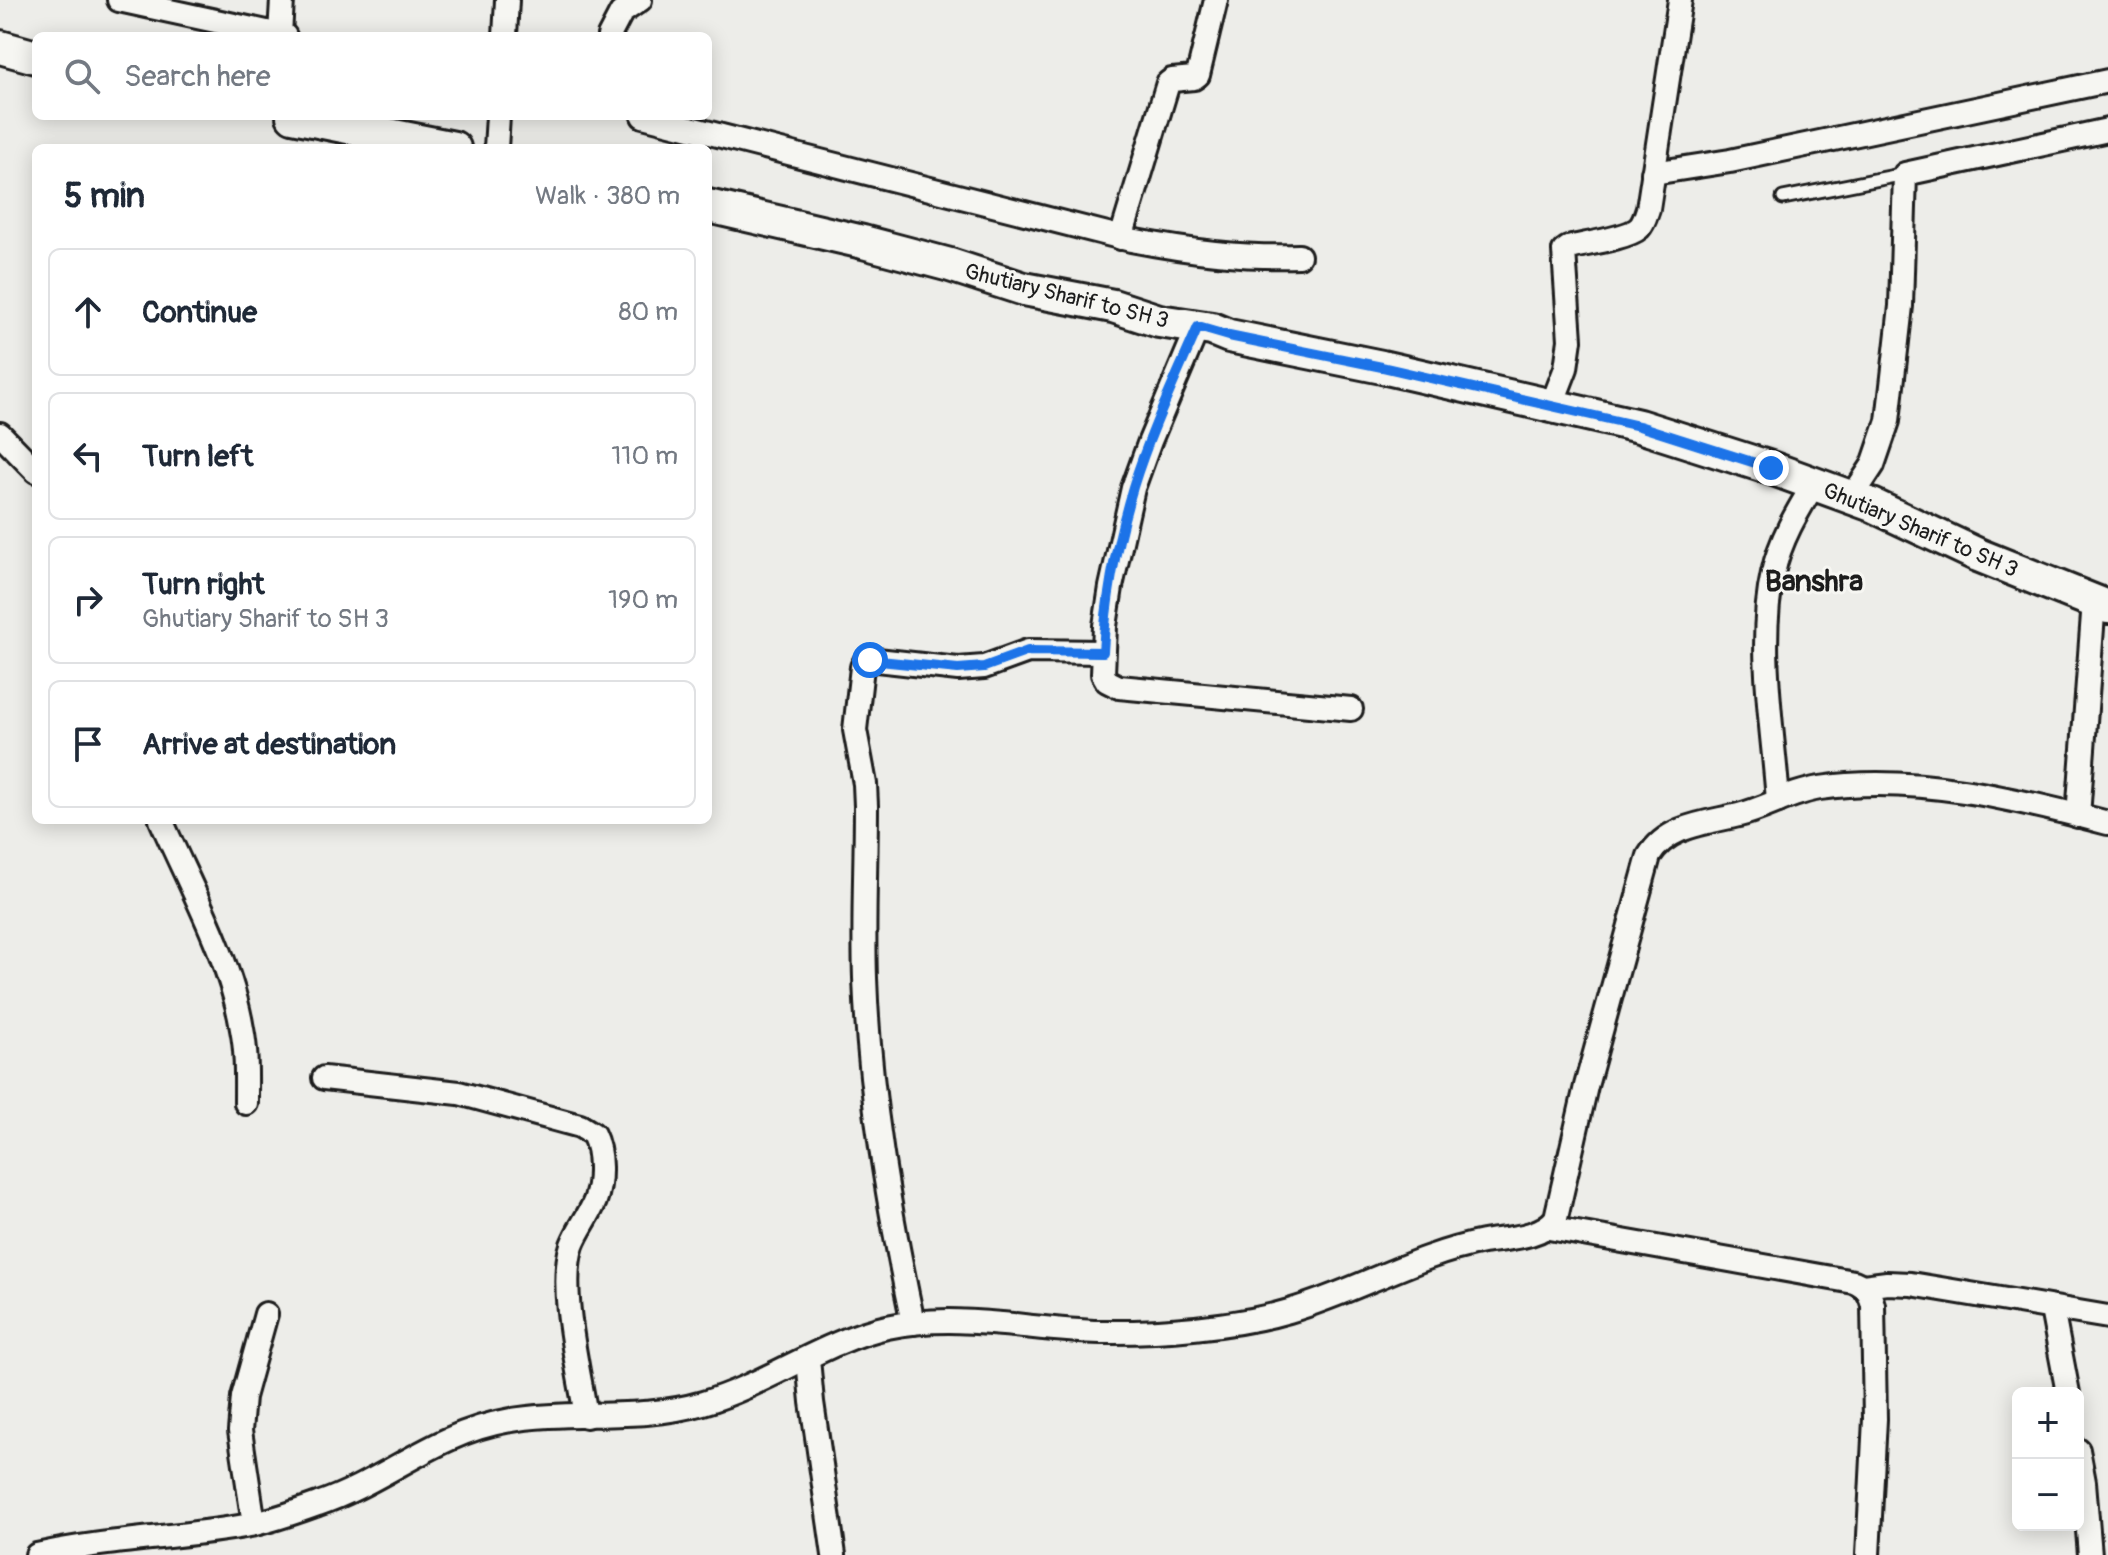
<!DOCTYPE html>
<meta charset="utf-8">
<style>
:root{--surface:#fff;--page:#f2f2f3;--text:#1f2937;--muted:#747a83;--line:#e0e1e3}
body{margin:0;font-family:Pangolin,sans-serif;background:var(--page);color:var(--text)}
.controls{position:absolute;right:24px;bottom:24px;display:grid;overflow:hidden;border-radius:12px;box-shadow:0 4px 20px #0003}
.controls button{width:72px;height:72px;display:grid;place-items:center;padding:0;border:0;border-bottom:2px solid var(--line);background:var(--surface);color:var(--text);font:40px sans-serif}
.stop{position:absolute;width:24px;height:24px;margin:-18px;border:6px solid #1a73e8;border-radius:50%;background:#fff}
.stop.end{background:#1a73e8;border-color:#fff;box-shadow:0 2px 8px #0008}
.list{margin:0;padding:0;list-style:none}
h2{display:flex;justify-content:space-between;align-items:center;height:104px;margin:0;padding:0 32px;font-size:34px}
h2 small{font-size:26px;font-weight:400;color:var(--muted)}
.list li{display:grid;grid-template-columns:52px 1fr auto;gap:24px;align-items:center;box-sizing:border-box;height:128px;margin:0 16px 16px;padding:0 16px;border:2px solid var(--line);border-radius:12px}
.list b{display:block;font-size:30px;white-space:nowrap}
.list p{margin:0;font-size:26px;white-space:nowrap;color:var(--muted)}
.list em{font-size:26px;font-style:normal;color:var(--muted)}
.icon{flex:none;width:44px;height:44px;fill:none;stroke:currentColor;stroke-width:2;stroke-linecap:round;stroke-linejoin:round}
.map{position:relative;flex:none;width:2108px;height:1555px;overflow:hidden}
.search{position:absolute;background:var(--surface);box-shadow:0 4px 20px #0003;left:32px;top:32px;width:680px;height:88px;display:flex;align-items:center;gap:20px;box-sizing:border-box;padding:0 28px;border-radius:12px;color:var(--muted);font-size:30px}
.panel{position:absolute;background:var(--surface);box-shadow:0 4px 20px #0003;left:32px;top:144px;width:680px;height:680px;border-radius:12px}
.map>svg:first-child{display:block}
</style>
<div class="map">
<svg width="2108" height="1555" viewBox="0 0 2108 1555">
<rect width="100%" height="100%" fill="#edede9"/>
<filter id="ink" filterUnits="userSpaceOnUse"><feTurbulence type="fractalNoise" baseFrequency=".0125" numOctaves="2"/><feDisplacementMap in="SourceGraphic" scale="16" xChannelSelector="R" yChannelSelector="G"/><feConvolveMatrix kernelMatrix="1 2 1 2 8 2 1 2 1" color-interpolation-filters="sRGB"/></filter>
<g filter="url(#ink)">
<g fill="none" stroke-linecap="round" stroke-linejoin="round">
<defs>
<path id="lane" d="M 1783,198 L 1905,174"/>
<g id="street">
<path d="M 119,0 L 285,36"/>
<path d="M 280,35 L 282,0"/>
<path d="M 505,36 L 507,0"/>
<path d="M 609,36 L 621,13 L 640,0"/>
<path d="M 643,116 L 1131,240 C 1188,251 1241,258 1299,256"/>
<path d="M 496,148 L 498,116"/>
<path d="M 1653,173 L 1730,161 L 2108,81"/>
<path d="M 1121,238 L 1168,83 L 1172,80 L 1194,78 L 1198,75 L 1216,0"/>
<path d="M 1198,327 L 1150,441 L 1133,488 L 1111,587 L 1105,626 L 1103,674 L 1107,681 L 1119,687 L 1351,709"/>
<path d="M 1551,407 L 1566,368 L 1570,340 L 1564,251 L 1568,248 C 1584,244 1628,238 1639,228 C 1644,223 1646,215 1648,209 L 1680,0"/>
<path d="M 0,434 L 36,471"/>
<path d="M 1852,497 L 1873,465 L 1888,421 L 1901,306 L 1905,174 L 2108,130"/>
<path d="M 1778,801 C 1773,729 1757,643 1773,573 C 1780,540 1797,512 1814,484"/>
<path d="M 2078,816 L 2094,601"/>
<path d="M 161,820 C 189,884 231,960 242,1029 C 247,1054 246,1078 246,1103"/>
<path d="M 324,1078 L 459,1093 L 580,1126 L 593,1134 C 602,1152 602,1182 595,1201 C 589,1216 578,1229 572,1245 C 558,1287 579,1371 586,1416"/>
<path d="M 1549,1228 L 1854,1282 C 1866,1287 1870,1293 1873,1305 L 1875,1419 L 1868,1555"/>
<path d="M 1863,1286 L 1887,1283 L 1911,1284 L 2108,1317"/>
<path d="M 2052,1309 L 2068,1393"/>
<path d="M 913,1323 C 889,1209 869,1094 865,978 C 863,921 866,863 866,806 L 865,784 L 855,730 L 862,667 L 865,662 L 877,660 L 958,669 L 984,667 L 1028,651 L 1103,652"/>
<path d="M 808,1359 L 812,1402 L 834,1555"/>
<path d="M 2078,1450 L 2084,1482 L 2090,1555"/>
<path d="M 254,1524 L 240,1431 L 243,1397 L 266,1314"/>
<path d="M 37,1555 C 107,1539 180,1538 250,1525 C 273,1520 296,1512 318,1504 C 384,1482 436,1433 506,1421 C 571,1409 639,1422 703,1403 C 765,1385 826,1340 887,1327 C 958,1312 1028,1330 1100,1332 C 1158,1333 1234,1327 1289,1311 C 1356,1292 1415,1255 1483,1242 C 1507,1238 1541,1238 1556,1218 L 1586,1086 L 1649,856 C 1668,825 1706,823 1739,815 C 1767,808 1792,792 1820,788 C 1915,774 2016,799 2108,823"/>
</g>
<g id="secondary">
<path d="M 0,47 L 36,57"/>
<path d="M 293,116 L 454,148"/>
<path d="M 708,206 L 863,242 L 950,265 L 1024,289 L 1113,306 L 1159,321 L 1212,329 L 1229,336 L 1382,367 L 1639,426 L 1771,468 L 1872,505 L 1978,555 L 2108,607"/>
</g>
</defs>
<use href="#lane" stroke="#1c1c1c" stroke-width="17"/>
<use href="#street" stroke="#1c1c1c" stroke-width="28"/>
<use href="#secondary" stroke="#1c1c1c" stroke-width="38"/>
<use href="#lane" stroke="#f6f6f2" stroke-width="11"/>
<use href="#street" stroke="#f6f6f2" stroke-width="22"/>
<use href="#secondary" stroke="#f6f6f2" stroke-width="32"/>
</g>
</g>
<g fill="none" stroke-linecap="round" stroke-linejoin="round" filter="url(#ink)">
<path stroke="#1a73e8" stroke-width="10" d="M 870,660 L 958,669 L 984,667 L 1028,651 L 1103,652 C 1106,597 1117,540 1133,487 C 1150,432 1175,380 1198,327 L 1229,336 L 1382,367 L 1639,426 L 1771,468"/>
</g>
<g text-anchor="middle" stroke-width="6" stroke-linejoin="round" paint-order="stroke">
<g font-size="22" fill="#1c1c1c" stroke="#f6f6f2">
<text transform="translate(1067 295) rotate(14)" y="8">Ghutiary Sharif to SH 3</text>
<text transform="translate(1921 529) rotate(23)" y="8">Ghutiary Sharif to SH 3</text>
</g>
<g font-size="30" font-weight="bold" fill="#1c1c1c" stroke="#f6f6f2">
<text x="1814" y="591">Banshra</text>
</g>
</g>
</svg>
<div class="controls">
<button>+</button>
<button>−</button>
</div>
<div class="stop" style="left:870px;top:660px"></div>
<div class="stop end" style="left:1771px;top:468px"></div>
<div class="search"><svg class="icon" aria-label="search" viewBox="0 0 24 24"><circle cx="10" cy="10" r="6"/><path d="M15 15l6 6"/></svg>Search here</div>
<section class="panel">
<h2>5 min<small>Walk · 380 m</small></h2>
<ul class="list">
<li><svg class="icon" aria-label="ahead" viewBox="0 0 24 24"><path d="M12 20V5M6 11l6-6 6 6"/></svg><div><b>Continue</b></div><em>80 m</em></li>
<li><svg class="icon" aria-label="left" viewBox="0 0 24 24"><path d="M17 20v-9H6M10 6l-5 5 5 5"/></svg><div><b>Turn left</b></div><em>110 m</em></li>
<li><svg class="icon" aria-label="right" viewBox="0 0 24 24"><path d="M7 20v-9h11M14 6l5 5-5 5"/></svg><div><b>Turn right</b><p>Ghutiary Sharif to SH 3</p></div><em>190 m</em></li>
<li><svg class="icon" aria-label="arrive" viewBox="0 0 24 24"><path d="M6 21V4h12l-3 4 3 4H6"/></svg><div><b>Arrive at destination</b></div></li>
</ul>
</section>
</div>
